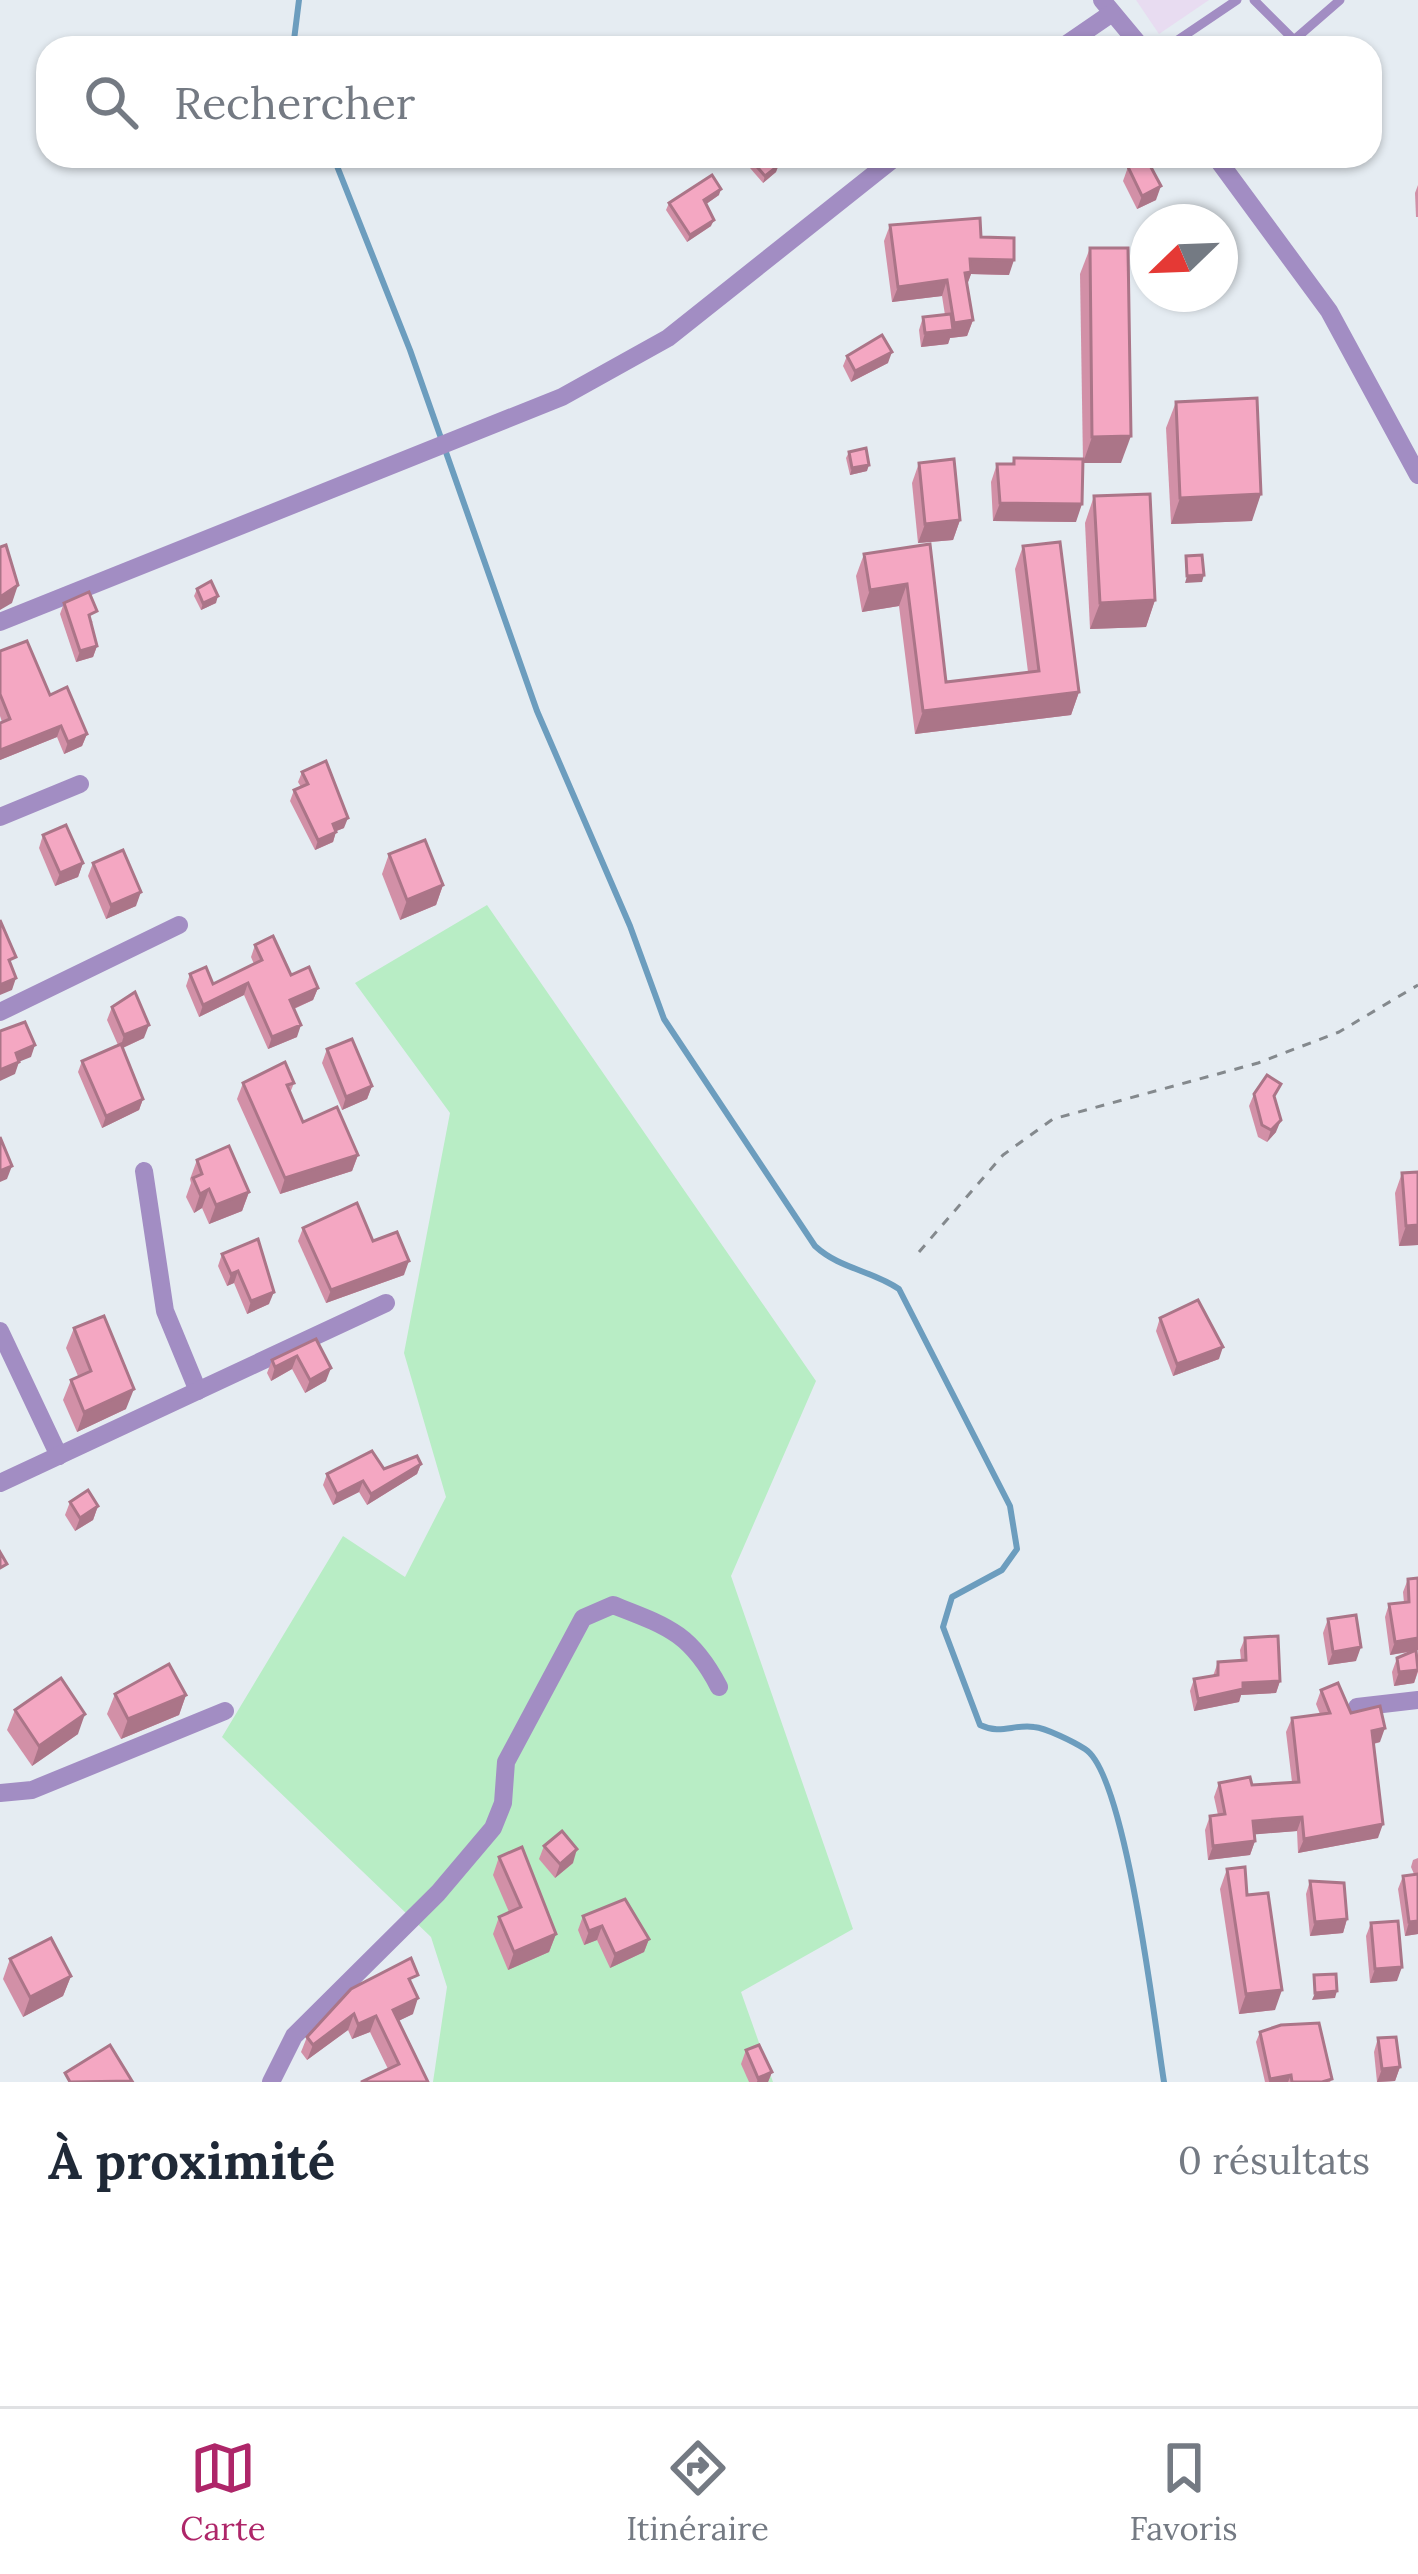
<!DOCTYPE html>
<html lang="fr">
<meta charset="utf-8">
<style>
:root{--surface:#fff;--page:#f6f6f7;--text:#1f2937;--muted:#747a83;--line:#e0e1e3;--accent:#ae2669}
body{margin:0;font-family:Lora,serif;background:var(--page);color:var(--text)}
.compass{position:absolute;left:1130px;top:204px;width:108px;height:108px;border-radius:50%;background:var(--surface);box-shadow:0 3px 9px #0004;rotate:247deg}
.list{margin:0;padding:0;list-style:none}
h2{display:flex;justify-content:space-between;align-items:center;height:156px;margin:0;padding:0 48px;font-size:51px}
h2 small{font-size:39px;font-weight:400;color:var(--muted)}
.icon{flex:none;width:66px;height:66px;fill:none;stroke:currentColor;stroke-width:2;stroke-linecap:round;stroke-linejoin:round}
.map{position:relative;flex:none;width:1418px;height:2082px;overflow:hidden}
.search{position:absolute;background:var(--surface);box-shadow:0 3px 9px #0004;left:36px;right:36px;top:36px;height:132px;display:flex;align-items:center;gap:30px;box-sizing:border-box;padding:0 42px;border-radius:36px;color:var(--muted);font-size:45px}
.sheet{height:324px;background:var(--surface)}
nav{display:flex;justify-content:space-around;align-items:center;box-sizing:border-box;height:168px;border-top:3px solid var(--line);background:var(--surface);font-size:33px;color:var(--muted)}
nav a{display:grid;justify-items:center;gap:6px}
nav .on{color:var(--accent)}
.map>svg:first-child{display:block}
</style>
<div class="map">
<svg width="1418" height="2082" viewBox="0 0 1418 2082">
<rect width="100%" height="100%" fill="#e5ecf2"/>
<path fill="#e8dcf1" d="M 1136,0 L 1209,0 L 1159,34 Z"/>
<path fill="#b8edc5" d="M 487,905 L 816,1381 L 731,1576 L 853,1929 L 741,1992 L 773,2082 L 433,2082 L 447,1987 L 431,1937 L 222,1737 L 343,1536 L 405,1577 L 446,1497 L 404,1353 L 450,1113 L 355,983 Z"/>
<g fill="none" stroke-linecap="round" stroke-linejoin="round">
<g stroke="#6c9dbe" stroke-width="6">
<path d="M 293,48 L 299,0"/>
<path d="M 333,156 L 410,350 L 537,711 L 630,926 L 664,1019 L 815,1246 C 840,1269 871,1270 899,1289 L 1010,1506 L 1017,1549 L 1002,1570 L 952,1597 L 943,1627 L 980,1725 C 1001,1735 1013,1724 1034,1727 C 1046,1728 1074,1742 1085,1749 C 1126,1774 1155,2026 1164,2082"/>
</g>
<path stroke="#84898d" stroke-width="3" stroke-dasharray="9 9" stroke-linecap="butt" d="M 919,1252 L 1003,1155 L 1053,1119 L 1258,1063 L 1339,1032 L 1418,985"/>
<g stroke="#a28dc3" stroke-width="9">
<path d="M 1254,0 L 1294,40 L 1340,0"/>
<path d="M 1166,48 L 1237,0"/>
</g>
<g stroke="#a28dc3" stroke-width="18">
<path d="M 1102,0 L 1142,48"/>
<path d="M 1061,48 L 1112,13"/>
<path d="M 1215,156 L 1329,311 L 1418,475"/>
<path d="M 0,622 L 562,397 L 668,338 L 897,156"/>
<path d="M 0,817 L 80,784"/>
<path d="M 0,1012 L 179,925"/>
<path d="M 144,1171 L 165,1311 L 198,1391"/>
<path d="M 0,1331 L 59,1456"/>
<path d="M 0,1483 L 386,1303"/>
<path d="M 1357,1707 L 1418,1700"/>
<path d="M 0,1793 L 32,1790 L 225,1711"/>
<path d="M 271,2082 L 294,2036 L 438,1893 L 493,1828 L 503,1803 L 506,1762 L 583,1618 L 613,1605 C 667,1626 691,1633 719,1687"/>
</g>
</g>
<g fill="#d290a7">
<path d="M 752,161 L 778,166 L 776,172 L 763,183 L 750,168 Z"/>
<path d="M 1128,167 L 1156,200 L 1137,209 L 1123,181 Z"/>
<path d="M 1418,185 L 1418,217 L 1416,217 L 1415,193 Z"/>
<path d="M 719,195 L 706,204 L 711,226 L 687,242 L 666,210 L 669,203 Z"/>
<path d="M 890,225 L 981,237 L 1009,275 L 971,274 L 967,284 L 973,320 L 967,336 L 950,338 L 948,344 L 921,347 L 919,330 L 923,317 L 945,315 L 942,296 L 892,302 L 884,241 Z"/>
<path d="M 1090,248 L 1121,463 L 1083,463 L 1080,274 Z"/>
<path d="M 847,356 L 888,363 L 851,382 L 843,366 Z"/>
<path d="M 1176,402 L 1252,521 L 1171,524 L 1166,428 Z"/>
<path d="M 849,452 L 867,471 L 850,475 L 846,458 Z"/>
<path d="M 1014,458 L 1076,522 L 993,521 L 991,482 L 997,464 L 1012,464 Z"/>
<path d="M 919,463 L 960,520 L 953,540 L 918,543 L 912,483 Z"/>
<path d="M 1094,496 L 1155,600 L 1146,627 L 1090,629 L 1085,523 Z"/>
<path d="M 930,544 L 946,682 L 1028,672 L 1015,569 L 1023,546 L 1079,692 L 1071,715 L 915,734 L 899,606 L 862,612 L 856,576 L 864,554 Z"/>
<path d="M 197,589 L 216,603 L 201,610 L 194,596 Z"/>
<path d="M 64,603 L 93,622 L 91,623 L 97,646 L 93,657 L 76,662 L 60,614 Z"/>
<path d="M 0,651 L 50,695 L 87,734 L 82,746 L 64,754 L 57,737 L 0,760 L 0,723 L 2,722 L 0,716 Z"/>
<path d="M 302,772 L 344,828 L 336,831 L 333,842 L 315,850 L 290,801 L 294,790 L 301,787 L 298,782 Z"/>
<path d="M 43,835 L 83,863 L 78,877 L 55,886 L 39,848 Z"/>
<path d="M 389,854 L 443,885 L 436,905 L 400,920 L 382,874 Z"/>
<path d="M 93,863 L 136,906 L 106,919 L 88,876 Z"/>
<path d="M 255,945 L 291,975 L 318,988 L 313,1000 L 294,1009 L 297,1037 L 268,1049 L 244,995 L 199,1017 L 186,986 L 190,974 L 213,984 L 254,964 L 251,957 Z"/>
<path d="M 112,1007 L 144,1038 L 123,1048 L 143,1099 L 139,1110 L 102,1128 L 78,1072 L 82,1061 L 118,1045 L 107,1020 Z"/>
<path d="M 327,1049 L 372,1086 L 367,1099 L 342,1110 L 322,1063 Z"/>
<path d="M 243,1083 L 294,1083 L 290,1093 L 303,1122 L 358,1155 L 352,1171 L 280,1194 L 237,1099 Z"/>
<path d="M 1254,1094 L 1276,1132 L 1267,1142 L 1258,1137 L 1249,1106 Z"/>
<path d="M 197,1160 L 249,1192 L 242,1211 L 209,1224 L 202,1208 L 194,1213 L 186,1197 L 191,1183 L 190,1179 Z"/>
<path d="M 1402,1173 L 1418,1245 L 1399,1246 L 1395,1193 Z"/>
<path d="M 303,1228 L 373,1241 L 404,1275 L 326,1303 L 298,1241 Z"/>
<path d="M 222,1254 L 269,1304 L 247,1314 L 234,1283 L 227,1286 L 218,1266 Z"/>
<path d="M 1160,1318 L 1219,1359 L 1173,1376 L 1156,1331 Z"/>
<path d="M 74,1328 L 126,1409 L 77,1432 L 63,1400 L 71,1380 L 78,1376 L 66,1348 Z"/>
<path d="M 316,1339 L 326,1381 L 305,1393 L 292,1369 L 271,1381 L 267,1373 L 272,1360 Z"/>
<path d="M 421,1464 L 417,1474 L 367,1505 L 359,1492 L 333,1505 L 323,1485 L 327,1474 Z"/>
<path d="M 70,1502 L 98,1506 L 93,1520 L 75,1531 L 65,1515 Z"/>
<path d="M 1408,1579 L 1418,1672 L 1414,1683 L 1394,1686 L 1392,1672 L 1397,1658 L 1415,1651 L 1390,1655 L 1385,1617 L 1389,1604 L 1404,1603 L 1403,1592 Z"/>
<path d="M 1328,1619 L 1356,1661 L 1328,1665 L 1323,1633 Z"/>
<path d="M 1245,1638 L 1280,1681 L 1276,1693 L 1241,1695 L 1239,1702 L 1194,1711 L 1190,1691 L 1194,1679 L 1213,1676 L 1218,1662 L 1241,1660 L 1240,1650 Z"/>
<path d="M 1321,1690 L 1351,1713 L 1380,1742 L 1374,1744 L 1378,1838 L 1298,1853 L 1297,1831 L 1255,1834 L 1255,1841 L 1250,1855 L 1208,1860 L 1205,1830 L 1210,1816 L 1218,1815 L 1214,1797 L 1219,1783 L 1252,1785 L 1292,1782 L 1286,1732 L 1292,1718 L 1320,1714 L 1316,1704 Z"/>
<path d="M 115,1694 L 186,1695 L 179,1715 L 121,1739 L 107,1714 Z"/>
<path d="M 15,1710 L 78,1734 L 32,1766 L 7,1730 Z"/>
<path d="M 544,1846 L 573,1863 L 555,1878 L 539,1859 Z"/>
<path d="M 499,1857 L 556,1934 L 549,1952 L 508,1970 L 493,1934 L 499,1917 L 509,1912 L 493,1875 Z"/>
<path d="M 1418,1858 L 1418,1934 L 1405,1936 L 1398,1889 L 1403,1876 L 1414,1874 L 1411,1867 L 1413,1860 Z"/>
<path d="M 1227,1869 L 1247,1895 L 1275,2010 L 1239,2014 L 1220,1889 Z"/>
<path d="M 1310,1881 L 1347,1919 L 1343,1933 L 1310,1936 L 1306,1894 Z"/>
<path d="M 583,1916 L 649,1939 L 644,1952 L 610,1968 L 597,1940 L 584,1945 L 578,1930 Z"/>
<path d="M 1371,1923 L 1397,1981 L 1370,1983 L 1366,1936 Z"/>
<path d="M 10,1959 L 71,1976 L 63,1996 L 23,2017 L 3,1979 Z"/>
<path d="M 413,1989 L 413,2014 L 398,2021 L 428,2082 L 388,2069 L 370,2032 L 352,2039 L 348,2030 L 307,2060 L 301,2052 L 307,2037 Z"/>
<path d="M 1260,2032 L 1331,2082 L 1265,2082 L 1256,2042 Z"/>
<path d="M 1378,2038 L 1400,2067 L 1395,2081 L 1377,2082 L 1374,2052 Z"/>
<path d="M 746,2050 L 772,2072 L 768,2082 L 749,2082 L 741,2064 Z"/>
</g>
<g fill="#ab7588">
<path d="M 778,166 L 776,172 L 763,183 L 765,176 Z"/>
<path d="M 1161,186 L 1156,200 L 1137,209 L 1142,196 Z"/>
<path d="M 721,189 L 719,195 L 702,207 L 704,200 Z"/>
<path d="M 714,220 L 711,226 L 687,242 L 690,235 Z"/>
<path d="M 970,259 L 1014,260 L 1009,275 L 971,274 L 966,288 L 960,289 Z"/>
<path d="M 947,280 L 942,296 L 892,302 L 898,287 Z"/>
<path d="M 973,320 L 967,336 L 950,338 L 948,344 L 921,347 L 925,333 L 951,330 L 954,323 Z"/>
<path d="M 892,352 L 888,363 L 851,382 L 855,371 Z"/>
<path d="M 1131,436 L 1121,463 L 1083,463 L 1092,437 Z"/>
<path d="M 869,465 L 867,471 L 850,475 L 852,468 Z"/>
<path d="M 1261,494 L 1252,521 L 1171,524 L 1180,498 Z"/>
<path d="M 1000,503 L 1082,504 L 1076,522 L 993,521 Z"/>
<path d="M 960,520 L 953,540 L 918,543 L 925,524 Z"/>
<path d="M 1204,575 L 1202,582 L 1185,583 L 1187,576 Z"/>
<path d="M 907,584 L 899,606 L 862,612 L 870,590 Z"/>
<path d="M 18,585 L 12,603 L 0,610 L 0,597 Z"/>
<path d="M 218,596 L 216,603 L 201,610 L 203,603 Z"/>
<path d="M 1155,600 L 1146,627 L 1090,629 L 1100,603 Z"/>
<path d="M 97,646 L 93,657 L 76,662 L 80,651 Z"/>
<path d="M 1079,692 L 1071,715 L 915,734 L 923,711 Z"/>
<path d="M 61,726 L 57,737 L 0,760 L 0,750 Z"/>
<path d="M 87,734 L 82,746 L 64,754 L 68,742 Z"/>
<path d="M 348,818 L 344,828 L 329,834 L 333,824 Z"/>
<path d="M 336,832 L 333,842 L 315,850 L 318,840 Z"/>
<path d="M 83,863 L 78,877 L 55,886 L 60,873 Z"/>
<path d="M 443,885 L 436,905 L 400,920 L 407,900 Z"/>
<path d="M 141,892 L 136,906 L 106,919 L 111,905 Z"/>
<path d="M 16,978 L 12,990 L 0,995 L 0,985 Z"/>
<path d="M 248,983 L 244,995 L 199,1017 L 203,1005 Z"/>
<path d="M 318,988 L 313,1000 L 286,1012 L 290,1000 Z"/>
<path d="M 149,1025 L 144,1038 L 120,1049 L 124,1035 Z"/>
<path d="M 301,1025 L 297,1037 L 268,1049 L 272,1037 Z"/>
<path d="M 35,1045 L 31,1057 L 11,1065 L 16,1053 Z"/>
<path d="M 19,1062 L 15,1074 L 0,1081 L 0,1070 Z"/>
<path d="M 372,1086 L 367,1099 L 342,1110 L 346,1097 Z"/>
<path d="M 143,1099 L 139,1110 L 102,1128 L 106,1116 Z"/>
<path d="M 1281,1120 L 1276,1132 L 1267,1142 L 1271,1130 Z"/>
<path d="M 358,1155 L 352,1171 L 280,1194 L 285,1178 Z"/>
<path d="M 12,1166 L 7,1179 L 0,1182 L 0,1171 Z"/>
<path d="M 209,1189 L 202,1208 L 194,1213 L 200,1194 Z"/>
<path d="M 249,1192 L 242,1211 L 209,1224 L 216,1205 Z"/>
<path d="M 1418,1225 L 1418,1245 L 1399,1246 L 1406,1226 Z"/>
<path d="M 409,1261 L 404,1275 L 326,1303 L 331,1290 Z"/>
<path d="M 238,1271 L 234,1283 L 227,1286 L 231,1274 Z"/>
<path d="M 274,1292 L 269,1304 L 247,1314 L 251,1301 Z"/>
<path d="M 1223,1347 L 1219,1359 L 1173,1376 L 1177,1364 Z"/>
<path d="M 297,1356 L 292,1369 L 271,1381 L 275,1367 Z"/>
<path d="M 331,1368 L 326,1381 L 305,1393 L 310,1380 Z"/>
<path d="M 134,1389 L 126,1409 L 77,1432 L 84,1412 Z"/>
<path d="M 421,1464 L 417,1474 L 367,1505 L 371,1494 Z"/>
<path d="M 363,1481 L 359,1492 L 333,1505 L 337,1494 Z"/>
<path d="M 98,1506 L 93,1520 L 75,1531 L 80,1518 Z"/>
<path d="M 1418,1638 L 1418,1650 L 1390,1655 L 1395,1642 Z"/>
<path d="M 1361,1647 L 1356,1661 L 1328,1665 L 1333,1652 Z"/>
<path d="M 1418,1670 L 1414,1683 L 1394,1686 L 1399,1672 Z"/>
<path d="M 1280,1681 L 1276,1693 L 1241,1695 L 1239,1702 L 1194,1711 L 1198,1699 L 1243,1683 Z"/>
<path d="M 186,1695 L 179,1715 L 121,1739 L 128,1719 Z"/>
<path d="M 85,1714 L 78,1734 L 32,1766 L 39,1746 Z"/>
<path d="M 1385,1728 L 1380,1742 L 1367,1745 L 1372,1731 Z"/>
<path d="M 1302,1817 L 1297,1831 L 1248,1835 L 1253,1821 Z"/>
<path d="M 1383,1824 L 1378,1838 L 1298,1853 L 1304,1839 Z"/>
<path d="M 1255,1841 L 1250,1855 L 1208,1860 L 1213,1846 Z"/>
<path d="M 577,1849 L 573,1863 L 555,1878 L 560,1864 Z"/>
<path d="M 1347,1919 L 1343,1933 L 1310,1936 L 1315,1922 Z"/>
<path d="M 1418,1921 L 1418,1934 L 1405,1936 L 1409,1922 Z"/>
<path d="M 602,1926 L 597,1940 L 584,1945 L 589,1931 Z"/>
<path d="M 556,1934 L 549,1952 L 508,1970 L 514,1952 Z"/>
<path d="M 649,1939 L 644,1952 L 610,1968 L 615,1954 Z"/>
<path d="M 1402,1967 L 1397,1981 L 1370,1983 L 1375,1969 Z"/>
<path d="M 71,1976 L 63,1996 L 23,2017 L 30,1997 Z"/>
<path d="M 1282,1990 L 1275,2010 L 1239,2014 L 1246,1994 Z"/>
<path d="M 1337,1991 L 1335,1998 L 1312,2000 L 1315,1993 Z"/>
<path d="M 418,1998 L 413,2014 L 388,2026 L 393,2010 Z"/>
<path d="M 354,2014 L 348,2030 L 307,2060 L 313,2045 Z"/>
<path d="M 376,2016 L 370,2032 L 352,2039 L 358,2024 Z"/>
<path d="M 1400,2067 L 1395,2081 L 1377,2082 L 1382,2069 Z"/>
<path d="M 772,2072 L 768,2082 L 757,2082 L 758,2078 Z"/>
<path d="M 1291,2075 L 1288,2082 L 1269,2082 L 1270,2079 Z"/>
</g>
<g fill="#f4a7c2" stroke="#ab7588" stroke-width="3">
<path d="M 758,156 L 771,156 L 778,166 L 765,176 L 752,161 Z"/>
<path d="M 1146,158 L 1161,186 L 1142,196 L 1128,167 Z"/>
<path d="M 712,175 L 721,189 L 704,200 L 714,220 L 690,235 L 669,203 Z"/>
<path d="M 980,218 L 981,237 L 1014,238 L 1014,260 L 970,259 L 971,272 L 965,273 L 973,320 L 954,323 L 947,280 L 898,287 L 890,225 Z"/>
<path d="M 1090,248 L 1128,248 L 1131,436 L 1092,437 Z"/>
<path d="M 951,314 L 953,330 L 925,333 L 923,317 Z"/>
<path d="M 882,335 L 892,352 L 855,371 L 847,356 Z"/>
<path d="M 1257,398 L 1261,494 L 1180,498 L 1176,402 Z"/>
<path d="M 866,448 L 869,465 L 852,468 L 849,452 Z"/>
<path d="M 1014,458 L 1083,459 L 1082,504 L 1000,503 L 997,464 L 1014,464 Z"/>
<path d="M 954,459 L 960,520 L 925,524 L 919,463 Z"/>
<path d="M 1150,494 L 1155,600 L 1100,603 L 1094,496 Z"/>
<path d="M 1060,542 L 1079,692 L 923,711 L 907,584 L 870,590 L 864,554 L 930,544 L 946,682 L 1039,671 L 1023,546 Z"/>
<path d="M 6,545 L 18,585 L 0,597 L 0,547 Z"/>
<path d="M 1202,555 L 1204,575 L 1187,576 L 1186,556 Z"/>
<path d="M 211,581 L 218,596 L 203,603 L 197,589 Z"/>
<path d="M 89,592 L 97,611 L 89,615 L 97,646 L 80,651 L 64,603 Z"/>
<path d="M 27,641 L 50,695 L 67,687 L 87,734 L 68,742 L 61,726 L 0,750 L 0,723 L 10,719 L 0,694 L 0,651 Z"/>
<path d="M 326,761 L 348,818 L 333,824 L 336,832 L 318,840 L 294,790 L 308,784 L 302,772 Z"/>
<path d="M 66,825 L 83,863 L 60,873 L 43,835 Z"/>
<path d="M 425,840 L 443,885 L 407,900 L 389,854 Z"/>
<path d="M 123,850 L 141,892 L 111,905 L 93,863 Z"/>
<path d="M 0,920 L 16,957 L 9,960 L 16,978 L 0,985 Z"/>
<path d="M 273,936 L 291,975 L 309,967 L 318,988 L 290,1000 L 301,1025 L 272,1037 L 248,983 L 203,1005 L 190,974 L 206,967 L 213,984 L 262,960 L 255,945 Z"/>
<path d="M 135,992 L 149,1025 L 124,1035 L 112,1007 Z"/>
<path d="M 25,1022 L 35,1045 L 16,1053 L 19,1062 L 0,1070 L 0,1031 Z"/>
<path d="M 352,1039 L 372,1086 L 346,1097 L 327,1049 Z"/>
<path d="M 121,1044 L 143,1099 L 106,1116 L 82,1061 Z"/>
<path d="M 285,1062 L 294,1083 L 287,1085 L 303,1122 L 337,1107 L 358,1155 L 285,1178 L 243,1083 Z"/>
<path d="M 1267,1075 L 1281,1084 L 1274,1096 L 1281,1120 L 1271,1130 L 1262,1125 L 1254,1094 Z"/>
<path d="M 0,1137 L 12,1166 L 0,1171 Z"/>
<path d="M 229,1146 L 249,1192 L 216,1205 L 209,1189 L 200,1194 L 193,1178 L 202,1174 L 197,1160 Z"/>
<path d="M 1418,1172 L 1418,1225 L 1406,1226 L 1402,1173 Z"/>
<path d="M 357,1203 L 373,1241 L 397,1232 L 409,1261 L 331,1290 L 303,1228 Z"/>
<path d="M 258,1239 L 274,1292 L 251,1301 L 238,1271 L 231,1274 L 222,1254 Z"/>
<path d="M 1198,1300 L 1223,1347 L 1177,1364 L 1160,1318 Z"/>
<path d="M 104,1316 L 134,1389 L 84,1412 L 71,1380 L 91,1371 L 74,1328 Z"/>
<path d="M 316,1339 L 331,1368 L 310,1380 L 297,1356 L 275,1367 L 272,1360 Z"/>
<path d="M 372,1451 L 384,1469 L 417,1456 L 421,1464 L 371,1494 L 363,1481 L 337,1494 L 327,1474 Z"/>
<path d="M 88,1490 L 98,1506 L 80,1518 L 70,1502 Z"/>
<path d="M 0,1552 L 7,1564 L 0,1568 Z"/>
<path d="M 1418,1578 L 1418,1638 L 1395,1642 L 1389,1604 L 1409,1602 L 1408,1579 Z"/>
<path d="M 1356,1615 L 1361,1647 L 1333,1652 L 1328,1619 Z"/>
<path d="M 1278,1636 L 1280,1681 L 1243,1683 L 1243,1689 L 1198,1699 L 1194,1679 L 1218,1675 L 1218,1662 L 1246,1660 L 1245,1638 Z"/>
<path d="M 1416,1650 L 1418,1670 L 1399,1672 L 1397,1658 Z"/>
<path d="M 169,1664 L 186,1695 L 128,1719 L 115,1694 Z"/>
<path d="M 61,1678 L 85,1714 L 39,1746 L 15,1710 Z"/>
<path d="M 1338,1683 L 1351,1713 L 1380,1706 L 1385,1728 L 1372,1731 L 1383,1824 L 1304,1839 L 1302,1817 L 1253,1821 L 1255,1841 L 1213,1846 L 1210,1816 L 1225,1814 L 1219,1783 L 1250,1777 L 1252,1785 L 1299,1782 L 1292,1718 L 1330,1713 L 1321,1690 Z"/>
<path d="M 562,1831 L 577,1849 L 560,1864 L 544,1846 Z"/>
<path d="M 522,1847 L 556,1934 L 514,1952 L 499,1917 L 521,1907 L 499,1857 Z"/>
<path d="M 1245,1867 L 1247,1895 L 1268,1893 L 1282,1990 L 1246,1994 L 1227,1869 Z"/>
<path d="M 1418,1874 L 1418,1921 L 1409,1922 L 1403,1876 Z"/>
<path d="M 1310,1881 L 1344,1883 L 1347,1919 L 1315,1922 Z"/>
<path d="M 625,1899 L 649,1939 L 615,1954 L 602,1926 L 589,1931 L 583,1916 Z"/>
<path d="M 1398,1921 L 1402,1967 L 1375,1969 L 1371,1923 Z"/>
<path d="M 51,1938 L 71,1976 L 30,1997 L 10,1959 Z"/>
<path d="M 411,1958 L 418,1975 L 409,1979 L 418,1998 L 393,2010 L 428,2082 L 361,2082 L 399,2064 L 376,2016 L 358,2024 L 354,2014 L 313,2045 L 307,2037 L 351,1989 Z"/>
<path d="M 1336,1974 L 1337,1991 L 1315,1993 L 1314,1975 Z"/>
<path d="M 1319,2023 L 1332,2079 L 1322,2082 L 1292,2082 L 1291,2075 L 1270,2079 L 1260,2032 L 1281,2025 Z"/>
<path d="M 1396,2037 L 1400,2067 L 1382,2069 L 1378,2038 Z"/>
<path d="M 110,2045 L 132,2081 L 70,2082 L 65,2073 Z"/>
<path d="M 759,2045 L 772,2072 L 758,2078 L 746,2050 Z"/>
</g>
</svg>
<svg class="compass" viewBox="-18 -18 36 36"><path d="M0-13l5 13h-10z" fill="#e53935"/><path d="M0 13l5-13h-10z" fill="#747a83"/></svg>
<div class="search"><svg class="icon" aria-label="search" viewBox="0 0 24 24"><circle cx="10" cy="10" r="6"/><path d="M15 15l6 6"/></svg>Rechercher</div>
</div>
<section class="sheet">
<h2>À proximité<small>0 résultats</small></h2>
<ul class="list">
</ul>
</section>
<nav>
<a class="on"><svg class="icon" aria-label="map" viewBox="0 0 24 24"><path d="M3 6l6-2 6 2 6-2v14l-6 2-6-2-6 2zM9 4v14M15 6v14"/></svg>Carte</a>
<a><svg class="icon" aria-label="directions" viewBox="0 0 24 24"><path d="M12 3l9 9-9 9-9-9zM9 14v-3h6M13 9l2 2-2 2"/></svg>Itinéraire</a>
<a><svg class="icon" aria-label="saved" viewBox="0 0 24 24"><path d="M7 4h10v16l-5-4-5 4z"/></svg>Favoris</a>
</nav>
